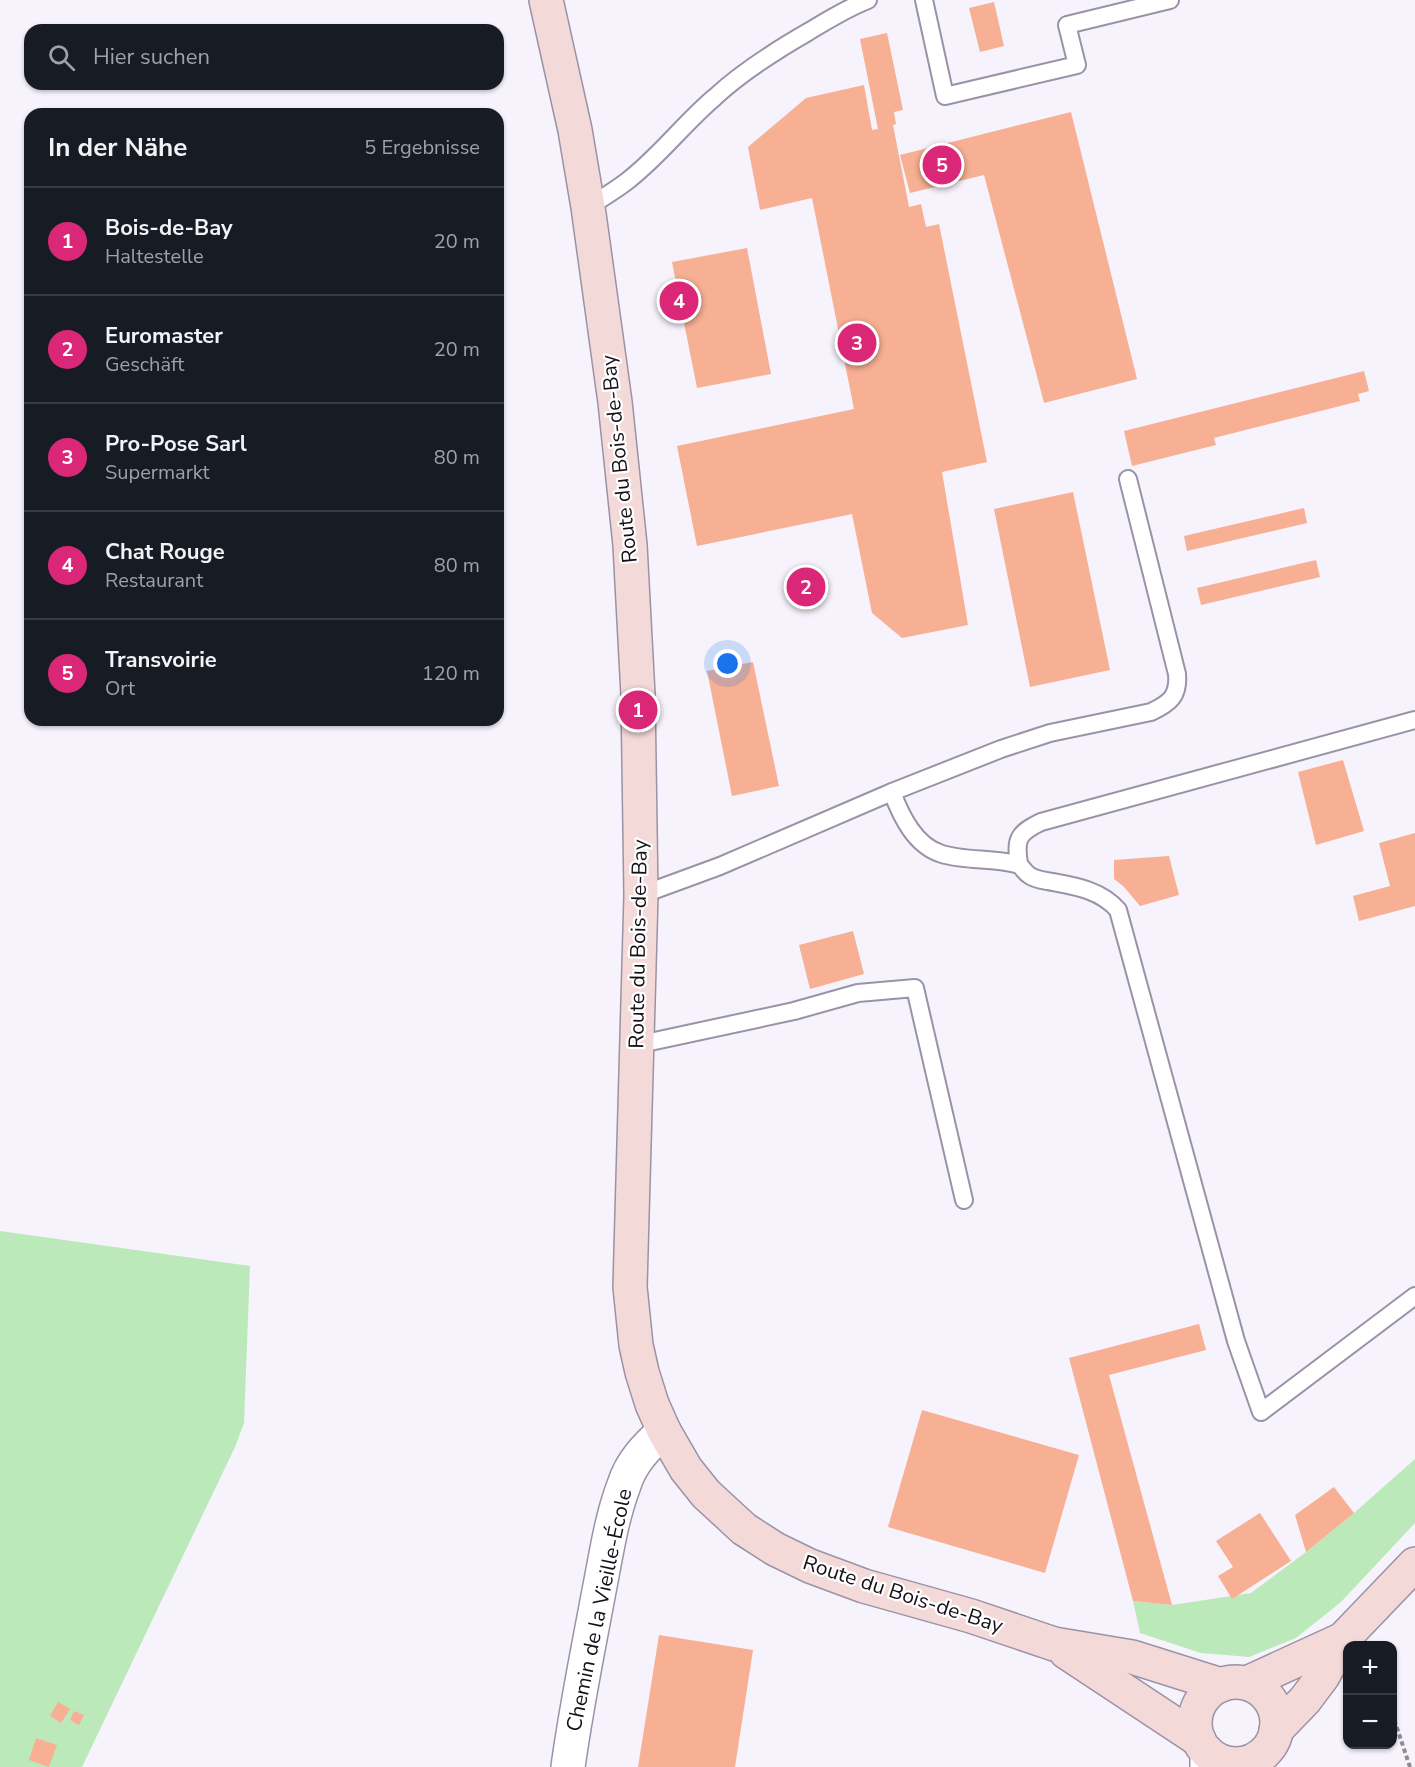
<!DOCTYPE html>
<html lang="de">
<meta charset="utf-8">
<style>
:root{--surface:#171b24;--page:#20242c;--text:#f1f3f6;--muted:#9ea1a6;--line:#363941;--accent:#db2777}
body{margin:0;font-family:"Nunito Sans",sans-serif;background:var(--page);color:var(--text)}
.controls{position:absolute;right:18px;bottom:18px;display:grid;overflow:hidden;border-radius:12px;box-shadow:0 2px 4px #0004}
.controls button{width:54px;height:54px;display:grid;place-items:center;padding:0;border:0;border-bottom:2px solid var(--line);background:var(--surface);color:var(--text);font:30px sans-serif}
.you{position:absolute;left:728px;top:664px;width:21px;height:21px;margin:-15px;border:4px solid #fff;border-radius:50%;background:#1a73e8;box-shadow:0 0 0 9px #1a73e833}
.badge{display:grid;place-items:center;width:39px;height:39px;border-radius:50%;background:var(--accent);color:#fff;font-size:20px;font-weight:700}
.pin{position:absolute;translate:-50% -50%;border:3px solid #fff;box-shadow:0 2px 6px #0006}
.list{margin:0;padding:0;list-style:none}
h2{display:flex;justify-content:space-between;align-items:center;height:78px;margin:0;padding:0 24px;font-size:26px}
h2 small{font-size:20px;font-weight:400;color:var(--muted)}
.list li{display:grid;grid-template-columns:39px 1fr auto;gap:18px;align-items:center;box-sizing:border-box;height:108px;padding:0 24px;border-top:2px solid var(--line)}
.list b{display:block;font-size:22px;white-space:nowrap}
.list p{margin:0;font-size:20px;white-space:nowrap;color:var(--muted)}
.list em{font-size:20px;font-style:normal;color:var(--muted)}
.icon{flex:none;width:33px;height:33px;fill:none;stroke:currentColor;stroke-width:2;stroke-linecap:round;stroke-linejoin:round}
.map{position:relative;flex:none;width:1415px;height:1767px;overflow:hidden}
.search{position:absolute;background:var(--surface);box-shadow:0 2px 4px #0004;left:24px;top:24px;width:480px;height:66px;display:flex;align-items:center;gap:15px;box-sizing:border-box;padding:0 21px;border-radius:18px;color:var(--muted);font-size:22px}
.panel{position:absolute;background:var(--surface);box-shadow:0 2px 4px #0004;left:24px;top:108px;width:480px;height:618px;border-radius:18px}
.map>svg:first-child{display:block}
</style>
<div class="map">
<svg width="1415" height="1767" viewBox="0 0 1415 1767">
<rect width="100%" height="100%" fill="#f7f3fc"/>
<g fill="#bbe9ba">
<path d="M 0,1231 L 250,1266 L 244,1423 L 235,1447 L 82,1767 L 0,1767 Z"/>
<path d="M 1415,1459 L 1415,1523 L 1341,1602 L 1296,1638 L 1249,1657 L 1201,1653 L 1140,1633 L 1133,1601 L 1172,1605 L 1251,1593 L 1306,1552 L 1354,1513 Z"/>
</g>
<g fill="#f7b093">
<path d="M 994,2 L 1004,46 L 980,52 L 969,8 Z"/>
<path d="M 887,33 L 903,110 L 894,112 L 896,124 L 893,125 L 909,207 L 921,204 L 926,227 L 939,224 L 987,462 L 942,472 L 968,625 L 902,638 L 872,613 L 852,514 L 697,546 L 677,446 L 854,409 L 812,198 L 760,210 L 748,147 L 806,98 L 864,85 L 872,130 L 878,129 L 860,39 Z"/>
<path d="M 1071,112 L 1137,379 L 1044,403 L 984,175 L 910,193 L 900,155 Z"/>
<path d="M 747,248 L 771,374 L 697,388 L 672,262 Z"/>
<path d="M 1364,371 L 1369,391 L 1358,394 L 1360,401 L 1214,438 L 1216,445 L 1132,466 L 1124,431 Z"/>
<path d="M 1073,492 L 1110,670 L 1030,687 L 994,509 Z"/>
<path d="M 1304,508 L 1307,523 L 1187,551 L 1184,536 Z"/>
<path d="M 1316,560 L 1320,577 L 1201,605 L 1197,588 Z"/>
<path d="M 753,662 L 779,786 L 732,796 L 707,671 Z"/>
<path d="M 1343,760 L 1364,831 L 1316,845 L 1298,772 Z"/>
<path d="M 1415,833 L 1415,906 L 1359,921 L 1353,896 L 1390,886 L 1379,843 Z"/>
<path d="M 1169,856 L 1179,895 L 1140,906 L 1123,886 L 1114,879 L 1114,860 Z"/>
<path d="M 853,931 L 864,974 L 810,989 L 799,945 Z"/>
<path d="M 1199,1324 L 1206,1350 L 1109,1375 L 1172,1605 L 1133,1601 L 1069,1358 Z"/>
<path d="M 922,1410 L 1079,1455 L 1045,1573 L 888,1527 Z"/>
<path d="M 1334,1487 L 1354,1513 L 1306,1552 L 1295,1515 Z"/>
<path d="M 1260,1513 L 1291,1561 L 1232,1599 L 1218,1576 L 1233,1567 L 1216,1541 Z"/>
<path d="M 659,1635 L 753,1650 L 735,1767 L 638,1767 Z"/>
<path d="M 58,1702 L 70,1709 L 61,1723 L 50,1716 Z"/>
<path d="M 74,1711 L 84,1715 L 79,1725 L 70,1720 Z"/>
<path d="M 36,1738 L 57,1745 L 49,1767 L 29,1760 Z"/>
</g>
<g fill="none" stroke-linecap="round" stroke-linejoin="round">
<defs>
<g id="service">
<path d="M 924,0 L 945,96 L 1077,65 L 1067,25 L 1170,0"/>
<path d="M 588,207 C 601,199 614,191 626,182 C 659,157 684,123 715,97 C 743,71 775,51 808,32 C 828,20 847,8 868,0"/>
<path d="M 892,792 C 901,816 915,846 942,854 C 964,861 993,858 1016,864 C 1022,865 1024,872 1029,875 C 1034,879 1041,880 1047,881 C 1073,886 1100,889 1118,910 L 1236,1341 L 1261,1412 L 1415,1296"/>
<path d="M 1019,864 C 1015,839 1018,833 1041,822 L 1415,720"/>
<path d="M 641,895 L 720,866 L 892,792 L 1001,749 L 1050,733 L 1151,712 C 1170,703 1179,696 1177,674 L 1128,479"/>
<path d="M 636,1045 L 794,1011 L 858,993 L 915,988 L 964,1200"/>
</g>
<path id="minor" d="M 568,1767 C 576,1708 588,1650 599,1591 C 606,1556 611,1519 624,1485 C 631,1462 647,1446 664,1431"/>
<g id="tertiary">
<path d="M 1207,1752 L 1207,1767"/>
<path d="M 1255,1767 L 1259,1757"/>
</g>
<g id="secondary">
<path d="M 546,0 L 575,130 L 588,207 L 615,402 L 630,545 L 638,695 L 641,895 L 630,1287 L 636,1345 L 642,1372 L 652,1404 L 664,1431 L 686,1469 L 706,1494 L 744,1529 L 775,1549 L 810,1566 L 864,1586 L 971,1616 L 1054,1644 L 1132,1657 L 1221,1685"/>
<path d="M 1066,1652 L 1199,1740"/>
<circle cx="1236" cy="1723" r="41"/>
<path d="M 1247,1683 L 1343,1639"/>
<path d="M 1276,1730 L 1305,1700 L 1323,1676 L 1343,1639 L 1415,1564"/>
</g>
</defs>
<use href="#service" stroke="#9a92a7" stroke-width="20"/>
<use href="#minor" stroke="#9a92a7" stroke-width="36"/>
<use href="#tertiary" stroke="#9a92a7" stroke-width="36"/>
<use href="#secondary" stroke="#9a92a7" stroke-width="36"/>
<path stroke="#8e8b93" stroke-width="4" stroke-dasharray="4.5 3" stroke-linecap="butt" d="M 1392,1713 L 1410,1767"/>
<use href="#service" stroke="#fff" stroke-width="16"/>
<use href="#minor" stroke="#fff" stroke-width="33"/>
<use href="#tertiary" stroke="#fff" stroke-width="33"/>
<use href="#secondary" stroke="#f4d9d9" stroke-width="33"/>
</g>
<g text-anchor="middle" stroke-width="4.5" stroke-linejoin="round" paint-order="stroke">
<g font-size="21" fill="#131017" stroke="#fff">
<text transform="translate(619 459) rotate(-96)" y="7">Route du Bois-de-Bay</text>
<text transform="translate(638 944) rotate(-89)" y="7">Route du Bois-de-Bay</text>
<text transform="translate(903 1594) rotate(18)" y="7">Route du Bois-de-Bay</text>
<text transform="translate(599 1610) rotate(-78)" y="7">Chemin de la Vieille-École</text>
</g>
</g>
</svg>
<div class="controls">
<button>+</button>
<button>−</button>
</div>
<div class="you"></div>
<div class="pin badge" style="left:638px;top:710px">1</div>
<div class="pin badge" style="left:806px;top:587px">2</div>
<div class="pin badge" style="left:857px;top:343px">3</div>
<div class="pin badge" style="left:679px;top:301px">4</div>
<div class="pin badge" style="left:942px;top:165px">5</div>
<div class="search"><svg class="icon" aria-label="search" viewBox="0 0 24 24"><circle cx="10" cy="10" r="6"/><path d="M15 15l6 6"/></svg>Hier suchen</div>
<section class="panel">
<h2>In der Nähe<small>5 Ergebnisse</small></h2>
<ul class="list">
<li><span class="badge">1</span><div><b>Bois-de-Bay</b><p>Haltestelle</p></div><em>20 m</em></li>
<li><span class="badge">2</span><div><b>Euromaster</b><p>Geschäft</p></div><em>20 m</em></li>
<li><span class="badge">3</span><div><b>Pro-Pose Sarl</b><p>Supermarkt</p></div><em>80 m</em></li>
<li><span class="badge">4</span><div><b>Chat Rouge</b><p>Restaurant</p></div><em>80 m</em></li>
<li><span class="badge">5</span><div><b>Transvoirie</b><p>Ort</p></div><em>120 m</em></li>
</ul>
</section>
</div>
